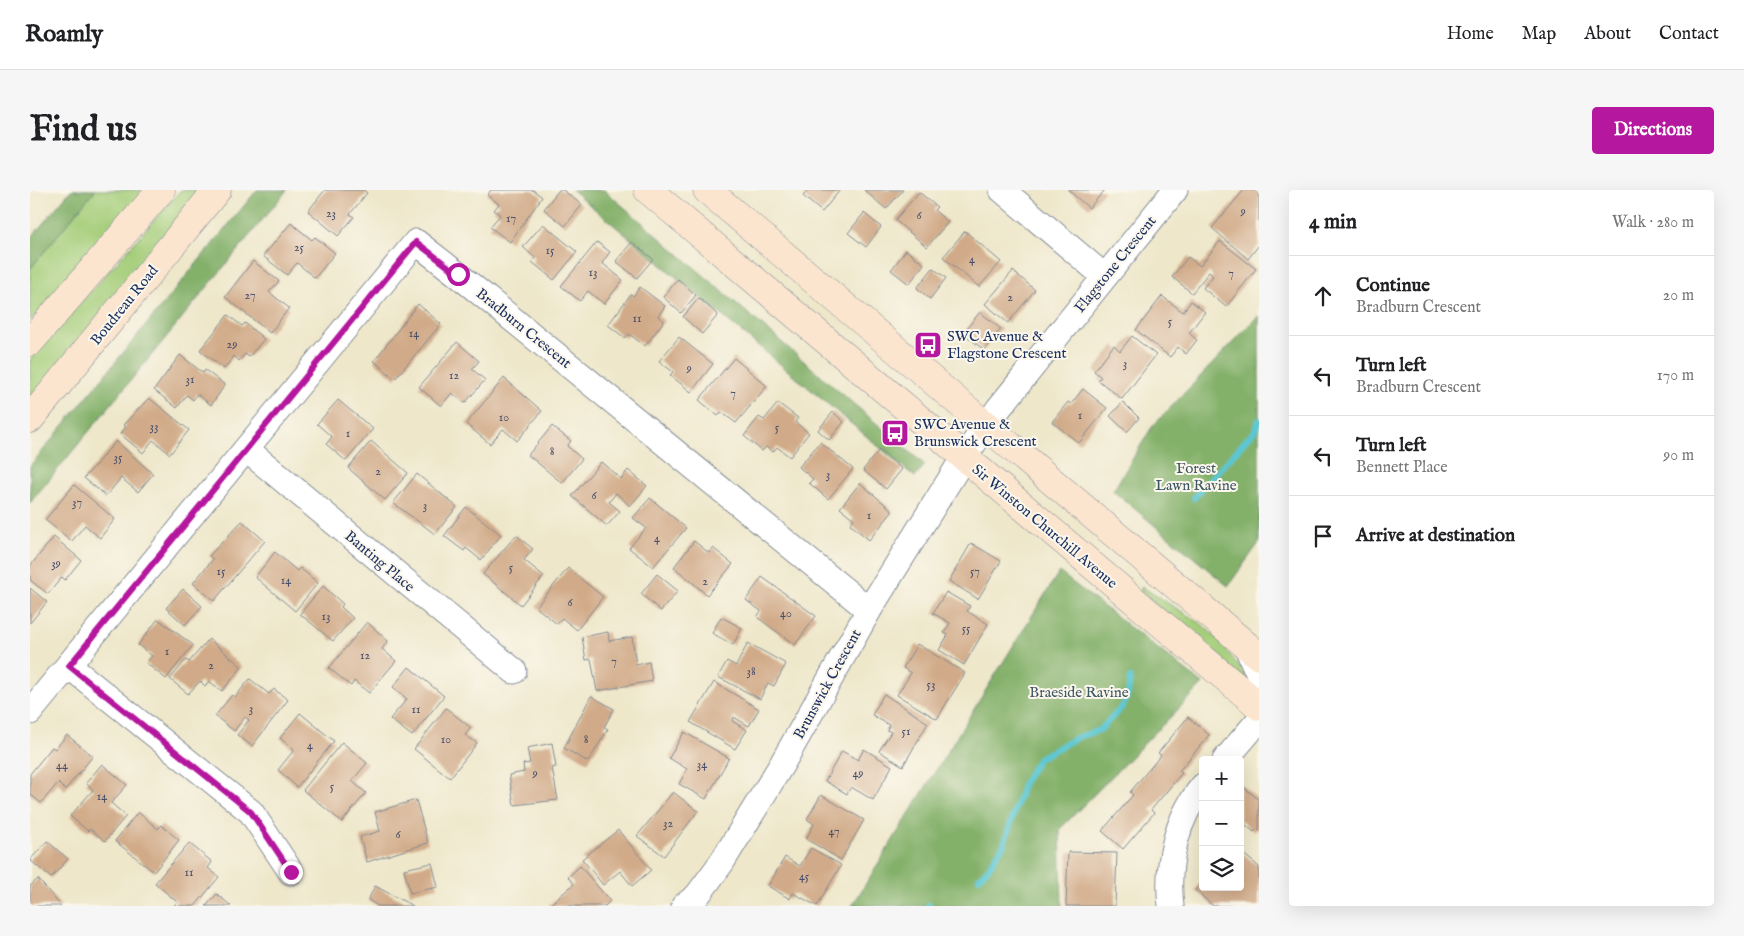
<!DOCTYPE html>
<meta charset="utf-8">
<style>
:root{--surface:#fff;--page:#f6f6f6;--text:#202124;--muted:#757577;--line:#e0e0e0;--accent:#b5179e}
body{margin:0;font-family:"IM FELL English",serif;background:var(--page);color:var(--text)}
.controls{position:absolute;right:15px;bottom:15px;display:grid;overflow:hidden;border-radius:5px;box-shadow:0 5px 20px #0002}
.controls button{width:45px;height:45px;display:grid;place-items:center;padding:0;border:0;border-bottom:1px solid var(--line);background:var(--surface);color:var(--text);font:25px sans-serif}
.stop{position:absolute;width:15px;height:15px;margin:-11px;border:4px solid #b5179e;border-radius:50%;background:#fff}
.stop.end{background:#b5179e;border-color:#fff;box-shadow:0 1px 5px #0008}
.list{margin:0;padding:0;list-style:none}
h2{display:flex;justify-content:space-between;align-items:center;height:65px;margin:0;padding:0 20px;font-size:21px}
h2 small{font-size:16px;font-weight:400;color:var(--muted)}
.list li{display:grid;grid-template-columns:32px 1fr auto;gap:15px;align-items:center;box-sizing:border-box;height:80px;padding:0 20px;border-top:1px solid var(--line)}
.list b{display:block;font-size:19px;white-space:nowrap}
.list p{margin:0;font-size:16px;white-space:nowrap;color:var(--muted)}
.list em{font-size:16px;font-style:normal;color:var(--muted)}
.icon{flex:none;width:28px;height:28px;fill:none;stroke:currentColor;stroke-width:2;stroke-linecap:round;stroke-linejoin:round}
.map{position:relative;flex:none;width:1229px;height:716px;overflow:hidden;border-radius:5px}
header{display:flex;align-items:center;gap:30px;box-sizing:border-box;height:70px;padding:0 25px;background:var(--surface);border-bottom:1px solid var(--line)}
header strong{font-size:24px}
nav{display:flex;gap:28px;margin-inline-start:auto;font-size:18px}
.intro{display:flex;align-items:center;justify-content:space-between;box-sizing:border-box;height:120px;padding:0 30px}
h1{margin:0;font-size:35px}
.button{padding:12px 22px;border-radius:5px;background:var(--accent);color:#fff;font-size:18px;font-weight:700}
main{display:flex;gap:30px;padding:0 30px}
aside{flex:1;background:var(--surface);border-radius:5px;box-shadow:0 5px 20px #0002}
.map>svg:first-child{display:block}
</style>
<header>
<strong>Roamly</strong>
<nav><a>Home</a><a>Map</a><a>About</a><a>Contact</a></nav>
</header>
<div class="intro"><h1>Find us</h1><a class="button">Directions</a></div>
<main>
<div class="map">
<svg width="1229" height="716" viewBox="0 0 1229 716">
<rect width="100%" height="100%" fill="#fbf7ec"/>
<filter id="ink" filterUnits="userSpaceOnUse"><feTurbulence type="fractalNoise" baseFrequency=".02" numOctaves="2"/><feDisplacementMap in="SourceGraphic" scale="10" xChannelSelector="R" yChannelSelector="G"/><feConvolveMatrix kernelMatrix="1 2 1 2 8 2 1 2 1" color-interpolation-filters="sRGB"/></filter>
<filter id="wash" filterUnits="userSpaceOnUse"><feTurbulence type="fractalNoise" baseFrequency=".0096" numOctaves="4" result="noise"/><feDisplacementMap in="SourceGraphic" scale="20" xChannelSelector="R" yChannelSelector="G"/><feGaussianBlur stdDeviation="1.12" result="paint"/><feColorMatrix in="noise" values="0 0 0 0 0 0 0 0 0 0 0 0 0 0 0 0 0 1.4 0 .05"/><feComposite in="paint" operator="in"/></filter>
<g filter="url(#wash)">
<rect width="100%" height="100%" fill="#eee7ca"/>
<g fill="#a5ce7a" stroke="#607e6c">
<path d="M 65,0 L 118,0 L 0,131 L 0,79 Z"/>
<path d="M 151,0 L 170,0 L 0,214 L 0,170 Z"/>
<path d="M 1112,397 L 1170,433 L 1188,449 L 1216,486 L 1214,489 L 1110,401 Z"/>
</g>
<g fill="#84b16a" stroke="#507064">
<path d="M 41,0 L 65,0 L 0,79 L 0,49 Z"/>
<path d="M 227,0 L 257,0 L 0,313 L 0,276 Z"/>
<path d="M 542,0 L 574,0 L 895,275 L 885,287 Z"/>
<path d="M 1229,125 L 1229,353 L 1198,396 L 1083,301 L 1122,237 Z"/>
<path d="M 1029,382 L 1173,494 L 1030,639 L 1032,716 L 822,716 Z"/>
</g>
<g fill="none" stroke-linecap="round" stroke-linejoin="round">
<g stroke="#5bc7d3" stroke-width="6">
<path d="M 1164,308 L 1226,239 L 1229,230"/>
<path d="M 949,688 L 959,677 L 974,654 L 994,592 L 1009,568 L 1048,547 L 1070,540 L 1093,516 L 1098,504 L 1100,488"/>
<path d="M 898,716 L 899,715"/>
</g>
</g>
<g id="blocks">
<g fill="#d1ab89">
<path d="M 295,0 L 334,0 L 337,3 L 320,24 L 324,27 L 308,46 L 278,21 Z"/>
<path d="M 461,0 L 503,0 L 512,7 L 480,52 L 460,37 L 470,25 L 464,20 L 469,14 L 457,5 Z"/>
<path d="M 529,0 L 533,0 L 552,15 L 535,36 L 514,19 Z"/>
<path d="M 778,0 L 810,0 L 792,22 L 773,6 Z"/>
<path d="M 834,0 L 873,0 L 856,19 Z"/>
<path d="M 1038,0 L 1075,0 L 1059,18 Z"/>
<path d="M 1214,0 L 1225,0 L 1229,3 L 1229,55 L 1218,69 L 1182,38 Z"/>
<path d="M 889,2 L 907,17 L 904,20 L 918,32 L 897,57 L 865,30 Z"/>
<path d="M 834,23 L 851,37 L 836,57 L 818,43 Z"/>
<path d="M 261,33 L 282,50 L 285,47 L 305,63 L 285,88 L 267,73 L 257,85 L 233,66 Z"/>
<path d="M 513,34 L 547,62 L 524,90 L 502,72 L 505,68 L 493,57 Z"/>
<path d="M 935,41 L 971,72 L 949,97 L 913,67 Z"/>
<path d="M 1190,51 L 1226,79 L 1196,117 L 1173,98 L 1183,86 L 1179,82 L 1162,103 L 1142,87 L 1158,67 L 1170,76 Z"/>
<path d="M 567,52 L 580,62 L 572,73 L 593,90 L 574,114 L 558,101 L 550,111 L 531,96 Z"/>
<path d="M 602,52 L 623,69 L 607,88 L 586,71 Z"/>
<path d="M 876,60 L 894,74 L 879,94 L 861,80 Z"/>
<path d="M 223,71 L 249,91 L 239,102 L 259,118 L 240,143 L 195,107 Z"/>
<path d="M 903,78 L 916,88 L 900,109 L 887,98 Z"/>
<path d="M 983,81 L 1005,100 L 978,133 L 955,114 Z"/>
<path d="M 648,89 L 666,105 L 651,123 L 633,107 Z"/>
<path d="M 610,97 L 635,116 L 628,126 L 634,131 L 615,156 L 599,144 L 595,148 L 578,135 L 601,104 L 603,106 Z"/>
<path d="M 1132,106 L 1153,122 L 1161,111 L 1175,122 L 1159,143 L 1167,150 L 1156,164 L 1148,157 L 1140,167 L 1106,140 Z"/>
<path d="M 669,108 L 688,125 L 672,144 L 653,127 Z"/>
<path d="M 388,114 L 411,134 L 365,189 L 344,171 Z"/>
<path d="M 950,122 L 971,139 L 954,160 L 933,143 Z"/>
<path d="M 198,125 L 212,136 L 215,133 L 234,149 L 219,167 L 215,164 L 209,171 L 204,166 L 194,179 L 170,160 Z"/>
<path d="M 1102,146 L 1126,165 L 1092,209 L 1068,190 L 1071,187 L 1064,181 L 1084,155 L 1090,161 Z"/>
<path d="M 649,147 L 683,174 L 661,202 L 640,185 L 643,182 L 629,171 Z"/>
<path d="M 427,152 L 449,171 L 442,179 L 455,190 L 435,213 L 422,203 L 411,216 L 389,197 Z"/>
<path d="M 150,165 L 173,183 L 175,180 L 195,195 L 181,215 L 167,204 L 163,210 L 157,205 L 147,218 L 124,200 Z"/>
<path d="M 704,168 L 737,196 L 706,233 L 691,222 L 688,226 L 669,210 Z"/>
<path d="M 474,188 L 512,221 L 487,251 L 473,239 L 460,254 L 436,234 Z"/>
<path d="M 1053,199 L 1077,218 L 1049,253 L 1022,232 L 1038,212 L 1041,214 Z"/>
<path d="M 119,208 L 159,240 L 140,264 L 123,250 L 113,263 L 90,244 L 96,237 L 93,235 Z"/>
<path d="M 308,210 L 343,239 L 316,271 L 296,254 L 302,247 L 287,234 Z"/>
<path d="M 1093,212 L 1109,228 L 1097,242 L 1080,226 Z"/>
<path d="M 748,213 L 768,228 L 765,232 L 779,243 L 760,267 L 747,257 L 743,262 L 736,257 L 732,261 L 714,246 L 729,227 L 734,230 Z"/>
<path d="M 803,222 L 814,232 L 799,250 L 788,240 Z"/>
<path d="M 522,236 L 541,251 L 537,256 L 552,269 L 532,293 L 498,265 Z"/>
<path d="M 86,251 L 123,284 L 108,302 L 91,288 L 76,306 L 54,288 Z"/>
<path d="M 341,251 L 378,283 L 355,310 L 318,278 Z"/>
<path d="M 790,252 L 823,279 L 798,309 L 779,293 L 783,289 L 769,277 Z"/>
<path d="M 849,260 L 872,279 L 856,299 L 833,280 Z"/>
<path d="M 571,272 L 591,289 L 598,280 L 617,296 L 600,316 L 586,303 L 579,312 L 590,321 L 577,336 L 542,306 Z"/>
<path d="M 387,284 L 427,317 L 405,344 L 363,313 Z"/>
<path d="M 830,293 L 863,321 L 839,350 L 820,334 L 824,329 L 810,318 Z"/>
<path d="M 44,295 L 85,329 L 70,348 L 55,335 L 42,351 L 15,330 Z"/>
<path d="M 620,308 L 656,338 L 623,377 L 599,358 L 616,338 L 603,328 Z"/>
<path d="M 436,317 L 471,345 L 451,370 L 436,358 L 434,361 L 414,346 Z"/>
<path d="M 212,331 L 235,351 L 184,411 L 163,393 L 183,369 L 179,366 Z"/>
<path d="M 486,345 L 503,359 L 494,370 L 514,386 L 491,415 L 453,384 Z"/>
<path d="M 24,347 L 51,370 L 35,390 L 32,387 L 18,404 L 0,390 L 0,376 Z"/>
<path d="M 664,351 L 679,363 L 683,358 L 703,374 L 677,405 L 644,377 Z"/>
<path d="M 941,353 L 971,371 L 948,409 L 919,391 Z"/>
<path d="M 245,362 L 267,381 L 270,378 L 288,393 L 265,421 L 225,387 Z"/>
<path d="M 538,378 L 573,407 L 547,440 L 532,428 L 527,434 L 506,417 Z"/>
<path d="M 627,384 L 648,401 L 631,421 L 611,404 Z"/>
<path d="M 732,387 L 786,426 L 765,455 L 727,427 L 731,421 L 716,410 Z"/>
<path d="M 293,396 L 313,414 L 311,417 L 323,428 L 303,451 L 270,424 Z"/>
<path d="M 0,398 L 17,412 L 0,433 Z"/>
<path d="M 153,399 L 172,416 L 155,435 L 136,418 Z"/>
<path d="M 916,402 L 940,416 L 937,421 L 958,434 L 934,475 L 909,460 L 918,445 L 914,443 L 920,433 L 903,423 Z"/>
<path d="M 691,427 L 712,438 L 703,455 L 682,443 Z"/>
<path d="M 128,429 L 163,455 L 136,489 L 116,473 L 122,466 L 108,455 Z"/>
<path d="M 337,432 L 358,451 L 352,459 L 366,471 L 339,503 L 324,491 L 321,496 L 299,478 Z"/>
<path d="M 578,442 L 579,451 L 602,447 L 606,475 L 619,472 L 622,491 L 567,501 L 561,469 L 556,470 L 552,447 Z"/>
<path d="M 179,449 L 212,477 L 192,501 L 179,491 L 175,496 L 170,491 L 158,504 L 140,489 L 156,470 L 159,472 Z"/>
<path d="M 718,453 L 756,474 L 744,496 L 738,493 L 730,509 L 688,487 L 697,471 L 706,476 Z"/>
<path d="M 887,454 L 935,483 L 907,529 L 867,505 L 881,483 L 873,478 Z"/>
<path d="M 379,477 L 414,506 L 382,546 L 360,529 L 377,509 L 363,497 Z"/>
<path d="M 220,489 L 239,504 L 244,499 L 258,510 L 222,556 L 207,545 L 219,530 L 215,527 L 204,541 L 185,526 L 202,505 L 205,507 Z"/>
<path d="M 684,492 L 729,519 L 719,536 L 704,527 L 702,531 L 717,540 L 705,559 L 660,532 Z"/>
<path d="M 854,504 L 898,533 L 873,576 L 849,561 L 861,542 L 857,540 L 859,535 L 842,525 Z"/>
<path d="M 561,506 L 584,519 L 574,537 L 578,539 L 558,572 L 534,558 Z"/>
<path d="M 416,518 L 441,538 L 435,545 L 447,553 L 420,588 L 384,559 Z"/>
<path d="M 270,523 L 304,551 L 267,597 L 248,580 L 264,560 L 250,548 Z"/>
<path d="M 1158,527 L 1179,545 L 1149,581 L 1152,583 L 1121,620 L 1124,623 L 1093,659 L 1072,641 L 1103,605 L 1100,602 L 1131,565 L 1128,563 Z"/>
<path d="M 654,542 L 699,568 L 676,609 L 649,594 L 657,579 L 639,568 Z"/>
<path d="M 37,545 L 63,566 L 35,600 L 28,593 L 11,613 L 0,604 L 0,584 L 22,557 L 25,559 Z"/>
<path d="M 312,552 L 337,573 L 322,591 L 336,603 L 312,632 L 273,600 Z"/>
<path d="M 522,553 L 526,577 L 522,578 L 528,610 L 484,615 L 479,585 L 494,582 L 493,574 L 500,573 L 497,558 Z"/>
<path d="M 834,559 L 862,576 L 843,610 L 821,597 L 817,604 L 795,591 L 812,561 L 828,570 Z"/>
<path d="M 72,574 L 97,595 L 81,613 L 96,626 L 75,651 L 60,639 L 58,641 L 40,626 L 63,600 L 56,593 Z"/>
<path d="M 1210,594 L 1229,610 L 1229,640 L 1227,639 L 1224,642 L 1210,630 Z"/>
<path d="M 643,602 L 668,621 L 634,666 L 607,646 Z"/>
<path d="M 791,605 L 834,630 L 811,670 L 776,649 L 784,634 L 777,629 Z"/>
<path d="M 386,610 L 398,653 L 337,672 L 330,647 L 350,641 L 345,622 Z"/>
<path d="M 108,622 L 128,639 L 131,635 L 149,650 L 124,682 L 85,651 Z"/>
<path d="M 588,640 L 621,680 L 602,696 L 590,681 L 573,695 L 552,669 Z"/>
<path d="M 17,651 L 38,669 L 21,688 L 0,670 Z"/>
<path d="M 159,653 L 182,672 L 178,678 L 189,687 L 165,716 L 144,716 L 147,712 L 125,693 Z"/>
<path d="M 781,658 L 811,675 L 787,716 L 763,703 L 760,709 L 738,696 L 755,667 L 770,676 Z"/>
<path d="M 1210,661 L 1229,677 L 1229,716 L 1183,716 L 1165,700 L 1173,691 L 1173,697 L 1210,697 Z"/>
<path d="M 1038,662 L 1087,663 L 1085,716 L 1036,716 Z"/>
<path d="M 402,673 L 408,697 L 380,703 L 374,679 Z"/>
<path d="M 550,676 L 580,711 L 575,716 L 518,716 L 544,694 L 538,687 Z"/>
<path d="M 8,689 L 31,716 L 0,716 L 0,696 Z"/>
<path d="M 345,696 L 383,716 L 348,716 L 338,710 Z"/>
<path d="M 187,704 L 201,716 L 176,716 Z"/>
</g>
</g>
</g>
<g filter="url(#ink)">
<use href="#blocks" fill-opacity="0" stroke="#848b94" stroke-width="1"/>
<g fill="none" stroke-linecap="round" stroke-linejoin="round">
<defs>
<g id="minor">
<path d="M 972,0 L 1074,86"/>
<path d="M 217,260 L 484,481"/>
<path d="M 1215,453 L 1229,485"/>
<path d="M 39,476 L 221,622 L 261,682"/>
<path d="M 0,522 L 386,52 L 427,84 L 839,420"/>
<path d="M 1195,570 L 1229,530"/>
<path d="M 654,716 L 667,706 L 692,672 L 752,574 L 839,420 L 934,267 L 969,218 L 1145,0"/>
<path d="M 1141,716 C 1136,675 1146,628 1173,596"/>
</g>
<g id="secondary">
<path d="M 618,0 L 1229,516"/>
<path d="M 677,0 L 1229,466"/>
<path d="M 0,152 L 131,0"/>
<path d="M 0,229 L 187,0"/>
</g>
</defs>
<use href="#minor" stroke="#848b94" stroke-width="27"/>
<use href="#secondary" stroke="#848b94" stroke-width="29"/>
<use href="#minor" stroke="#fff" stroke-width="25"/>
<use href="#secondary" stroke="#fbe5cf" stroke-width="28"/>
</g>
</g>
<g fill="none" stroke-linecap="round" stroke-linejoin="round" filter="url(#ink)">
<path stroke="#b5179e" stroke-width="6" d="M 261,682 L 221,622 L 39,476 L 386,52 L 428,84"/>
</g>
<defs>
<symbol id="bus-square" viewBox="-11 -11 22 22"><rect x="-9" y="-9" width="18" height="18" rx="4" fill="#b5179e" stroke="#fbf7ec"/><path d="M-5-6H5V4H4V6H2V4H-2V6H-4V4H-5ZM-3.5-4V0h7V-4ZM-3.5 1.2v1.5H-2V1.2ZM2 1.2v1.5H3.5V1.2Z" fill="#fff"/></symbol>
</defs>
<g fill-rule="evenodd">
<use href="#bus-square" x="882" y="139" width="32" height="32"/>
<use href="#bus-square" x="849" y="227" width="32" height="32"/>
</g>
<g text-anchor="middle" stroke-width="4" stroke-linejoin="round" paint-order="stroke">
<g font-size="12" fill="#484e69">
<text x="1213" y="25">9</text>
<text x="301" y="27">23</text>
<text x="889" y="29">6</text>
<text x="481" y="32">17</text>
<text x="269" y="61">25</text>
<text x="520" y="64">15</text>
<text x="942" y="73">4</text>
<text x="563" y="86">13</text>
<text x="1201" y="87">7</text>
<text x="220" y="109">27</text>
<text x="980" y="111">2</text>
<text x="607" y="132">11</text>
<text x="1140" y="135">5</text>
<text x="384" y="147">14</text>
<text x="202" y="158">29</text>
<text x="1095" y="177">3</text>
<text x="659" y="182">9</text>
<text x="424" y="189">12</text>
<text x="160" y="193">31</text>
<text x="703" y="207">7</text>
<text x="1050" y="229">1</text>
<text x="474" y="231">10</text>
<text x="124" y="240">33</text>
<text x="747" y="241">5</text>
<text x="318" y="247">1</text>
<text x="522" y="265">8</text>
<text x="88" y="271">35</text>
<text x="348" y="285">2</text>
<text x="798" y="288">3</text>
<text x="564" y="309">6</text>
<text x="47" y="316">37</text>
<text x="395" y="319">3</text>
<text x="839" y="329">1</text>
<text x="627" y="352">4</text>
<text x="26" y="377">39</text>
<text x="481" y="381">5</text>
<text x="191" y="385">15</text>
<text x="945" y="385">57</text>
<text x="256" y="394">14</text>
<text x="675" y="395">2</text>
<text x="540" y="416">6</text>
<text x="756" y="427">40</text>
<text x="296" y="430">13</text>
<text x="936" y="442">55</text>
<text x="137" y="465">1</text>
<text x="335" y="469">12</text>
<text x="584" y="475">7</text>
<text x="181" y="479">2</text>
<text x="721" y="485">38</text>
<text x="901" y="498">53</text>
<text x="221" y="522">3</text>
<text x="386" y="523">11</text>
<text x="876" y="545">51</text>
<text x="416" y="553">10</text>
<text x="556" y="553">8</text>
<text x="280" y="559">4</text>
<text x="672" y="578">34</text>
<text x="32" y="579">44</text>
<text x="505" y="587">9</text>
<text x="828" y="587">49</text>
<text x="302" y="600">5</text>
<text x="72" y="610">14</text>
<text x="638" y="637">32</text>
<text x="804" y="645">47</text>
<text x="368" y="648">6</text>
<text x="159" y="686">11</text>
<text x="774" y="690">45</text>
</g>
<g font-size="15" fill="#1b2f5e" stroke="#fbf7ec">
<text transform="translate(1085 74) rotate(-51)" y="5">Flagstone Crescent</text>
<text transform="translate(94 115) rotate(-51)" y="5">Boudreau Road</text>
<text transform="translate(494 138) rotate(39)" y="5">Bradburn Crescent</text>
<text transform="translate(1015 336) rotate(40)" y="5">Sir Winston Churchill Avenue</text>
<text transform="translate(350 371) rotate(40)" y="5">Banting Place</text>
<text transform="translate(797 494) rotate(-61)" y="5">Brunswick Crescent</text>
</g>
<g font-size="15" fill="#1b2f5e" stroke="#fbf7ec" text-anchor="start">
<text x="917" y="151">SWC Avenue &amp;<tspan x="917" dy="17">Flagstone Crescent</tspan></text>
<text x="884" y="239">SWC Avenue &amp;<tspan x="884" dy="17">Brunswick Crescent</tspan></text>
</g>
<g font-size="15" fill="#3e5765" stroke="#fbf7ec">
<text x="1166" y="283">Forest<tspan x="1166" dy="17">Lawn Ravine</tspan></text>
<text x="1049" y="507">Braeside Ravine</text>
</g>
</g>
</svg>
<div class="controls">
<button>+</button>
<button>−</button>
<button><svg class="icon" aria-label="layers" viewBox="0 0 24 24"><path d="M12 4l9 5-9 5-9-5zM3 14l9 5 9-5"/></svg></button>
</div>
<div class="stop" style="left:428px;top:84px"></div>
<div class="stop end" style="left:261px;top:682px"></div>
</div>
<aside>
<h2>4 min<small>Walk · 280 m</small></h2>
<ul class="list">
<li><svg class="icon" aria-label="ahead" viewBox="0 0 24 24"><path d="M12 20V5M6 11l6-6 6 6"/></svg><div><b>Continue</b><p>Bradburn Crescent</p></div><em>20 m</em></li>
<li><svg class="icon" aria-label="left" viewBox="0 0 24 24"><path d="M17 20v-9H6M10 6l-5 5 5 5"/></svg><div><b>Turn left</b><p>Bradburn Crescent</p></div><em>170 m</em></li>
<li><svg class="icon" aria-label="left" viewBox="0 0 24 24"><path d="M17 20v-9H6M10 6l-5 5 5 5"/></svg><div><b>Turn left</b><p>Bennett Place</p></div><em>90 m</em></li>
<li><svg class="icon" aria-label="arrive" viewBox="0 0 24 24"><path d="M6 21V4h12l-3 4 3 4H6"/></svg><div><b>Arrive at destination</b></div></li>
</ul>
</aside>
</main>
